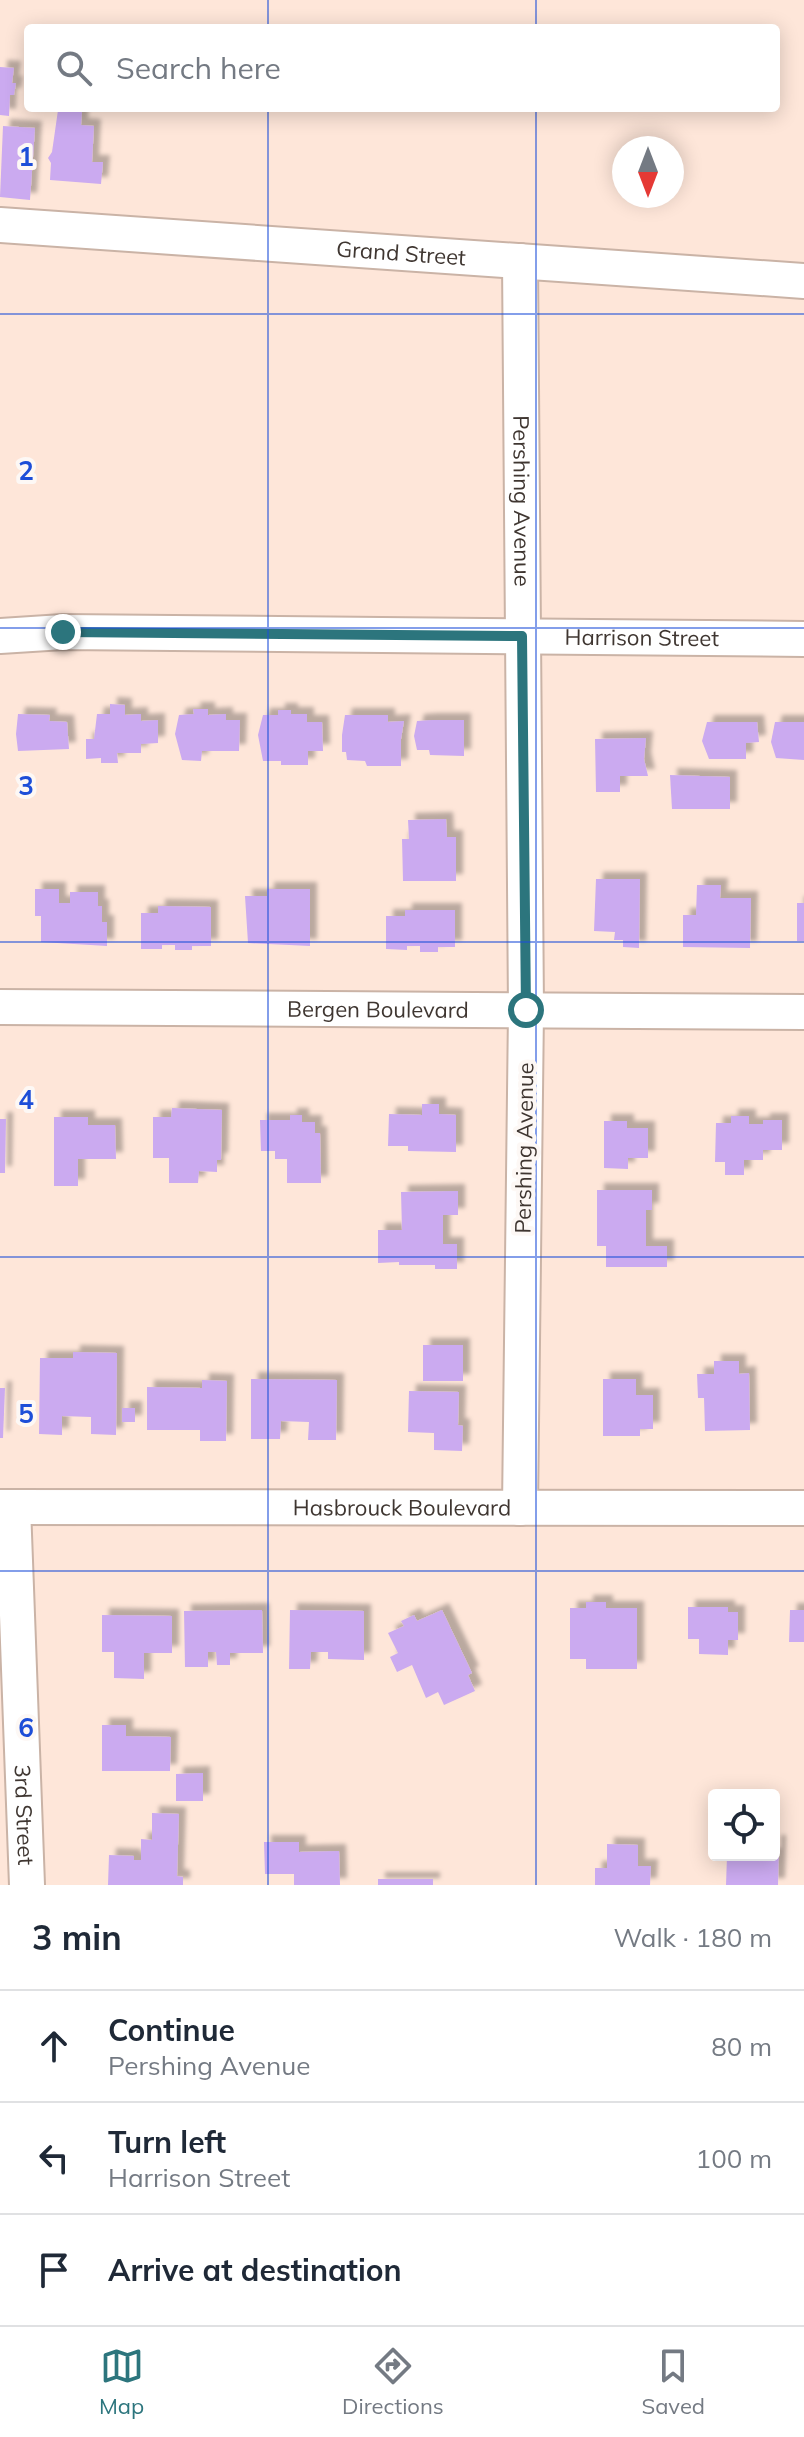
<!DOCTYPE html>
<meta charset="utf-8">
<style>
:root{--surface:#fff;--page:#f2f2f3;--text:#1f2937;--muted:#747a83;--line:#e0e1e3;--accent:#2c757d}
body{margin:0;font-family:Mulish,sans-serif;background:var(--page);color:var(--text)}
.controls{position:absolute;right:24px;bottom:24px;display:grid;overflow:hidden;border-radius:8px;box-shadow:0 4px 20px #0003}
.controls button{width:72px;height:72px;display:grid;place-items:center;padding:0;border:0;border-bottom:2px solid var(--line);background:var(--surface);color:var(--text);font:40px sans-serif}
.compass{position:absolute;left:612px;top:136px;width:72px;height:72px;border-radius:50%;background:var(--surface);box-shadow:0 4px 20px #0003;rotate:180deg}
.stop{position:absolute;width:24px;height:24px;margin:-18px;border:6px solid #2c757d;border-radius:50%;background:#fff}
.stop.end{background:#2c757d;border-color:#fff;box-shadow:0 2px 8px #0008}
.list{margin:0;padding:0;list-style:none}
h2{display:flex;justify-content:space-between;align-items:center;height:104px;margin:0;padding:0 32px;font-size:34px}
h2 small{font-size:26px;font-weight:400;color:var(--muted)}
.list li{display:grid;grid-template-columns:52px 1fr auto;gap:24px;align-items:center;box-sizing:border-box;height:112px;padding:0 32px;border-top:2px solid var(--line)}
.list b{display:block;font-size:30px;white-space:nowrap}
.list p{margin:0;font-size:26px;white-space:nowrap;color:var(--muted)}
.list em{font-size:26px;font-style:normal;color:var(--muted)}
.icon{flex:none;width:44px;height:44px;fill:none;stroke:currentColor;stroke-width:2;stroke-linecap:round;stroke-linejoin:round}
.map{position:relative;flex:none;width:804px;height:1885px;overflow:hidden}
.search{position:absolute;background:var(--surface);box-shadow:0 4px 20px #0003;left:24px;right:24px;top:24px;height:88px;display:flex;align-items:center;gap:20px;box-sizing:border-box;padding:0 28px;border-radius:8px;color:var(--muted);font-size:30px}
.sheet{height:440px;background:var(--surface)}
nav{display:flex;justify-content:space-around;align-items:center;box-sizing:border-box;height:112px;border-top:2px solid var(--line);background:var(--surface);font-size:22px;color:var(--muted)}
nav a{display:grid;justify-items:center;gap:4px}
nav .on{color:var(--accent)}
.map>svg:first-child{display:block}
</style>
<div class="map">
<svg width="804" height="1885" viewBox="0 0 804 1885">
<defs>
<filter id="shadow"><feDropShadow dx="7" dy="-7" stdDeviation="2" flood-color="#0004"/></filter>
</defs>
<rect width="100%" height="100%" fill="#fee6d9"/>
<g fill="#cbaaf0" filter="url(#shadow)">
<path d="M 0,67 L 14,68 L 12,83 L 16,83 L 14,95 L 10,95 L 9,116 L 0,115 Z"/>
<path d="M 58,110 L 82,111 L 81,125 L 94,126 L 92,162 L 103,162 L 101,184 L 50,180 L 51,163 L 48,158 L 52,152 Z"/>
<path d="M 3,126 L 35,128 L 30,200 L 0,197 Z"/>
<path d="M 110,704 L 125,705 L 125,715 L 141,714 L 141,721 L 158,720 L 158,743 L 141,744 L 141,753 L 117,753 L 118,763 L 101,763 L 101,758 L 86,759 L 86,739 L 94,739 L 97,714 L 110,714 Z"/>
<path d="M 193,709 L 208,709 L 208,715 L 226,714 L 226,720 L 240,720 L 239,751 L 202,751 L 201,761 L 182,760 L 175,734 L 179,715 L 194,714 Z"/>
<path d="M 278,710 L 291,710 L 291,714 L 307,714 L 307,722 L 322,722 L 323,751 L 308,751 L 308,765 L 281,765 L 281,761 L 263,761 L 258,735 L 263,715 L 278,715 Z"/>
<path d="M 18,714 L 50,715 L 49,721 L 67,722 L 69,749 L 18,751 L 16,734 Z"/>
<path d="M 345,715 L 388,715 L 388,722 L 404,721 L 401,739 L 401,766 L 367,766 L 365,761 L 347,760 L 346,752 L 342,752 L 342,735 Z"/>
<path d="M 432,720 L 464,720 L 464,756 L 430,755 L 429,750 L 417,750 L 414,736 L 417,721 Z"/>
<path d="M 707,722 L 757,722 L 759,742 L 746,743 L 746,759 L 709,759 L 702,741 Z"/>
<path d="M 775,722 L 804,722 L 804,760 L 776,758 L 771,742 Z"/>
<path d="M 646,738 L 644,759 L 648,776 L 620,776 L 620,792 L 596,792 L 595,739 Z"/>
<path d="M 670,775 L 730,777 L 730,809 L 672,809 Z"/>
<path d="M 446,819 L 447,837 L 456,837 L 456,881 L 403,881 L 402,839 L 409,839 L 408,820 Z"/>
<path d="M 596,879 L 640,879 L 639,948 L 623,947 L 623,940 L 614,940 L 615,932 L 594,931 Z"/>
<path d="M 697,885 L 721,885 L 720,898 L 751,898 L 750,948 L 683,947 L 683,915 L 696,915 Z"/>
<path d="M 35,889 L 59,889 L 59,903 L 70,903 L 70,892 L 98,892 L 98,906 L 102,906 L 102,922 L 107,922 L 107,946 L 41,942 L 41,916 L 35,916 Z"/>
<path d="M 267,889 L 310,889 L 310,946 L 248,943 L 245,896 L 267,896 Z"/>
<rect x="797" y="903" width="7" height="38"/>
<path d="M 158,906 L 211,907 L 211,946 L 192,946 L 192,950 L 175,950 L 175,945 L 162,945 L 162,949 L 141,949 L 141,913 L 158,913 Z"/>
<path d="M 405,910 L 455,910 L 455,947 L 438,947 L 438,952 L 420,952 L 420,946 L 407,946 L 407,950 L 386,949 L 386,916 L 405,916 Z"/>
<path d="M 422,1104 L 439,1104 L 439,1114 L 456,1115 L 456,1152 L 408,1151 L 408,1146 L 388,1146 L 389,1114 L 422,1115 Z"/>
<path d="M 172,1108 L 222,1110 L 221,1160 L 217,1160 L 217,1172 L 199,1171 L 198,1183 L 169,1183 L 169,1158 L 153,1158 L 153,1117 L 171,1117 Z"/>
<path d="M 290,1115 L 302,1115 L 302,1122 L 315,1122 L 315,1133 L 320,1133 L 321,1183 L 287,1183 L 287,1159 L 275,1159 L 275,1151 L 261,1151 L 260,1120 L 290,1120 Z"/>
<path d="M 731,1116 L 749,1116 L 749,1124 L 763,1124 L 763,1120 L 782,1120 L 782,1150 L 763,1150 L 763,1160 L 744,1160 L 744,1175 L 725,1175 L 725,1162 L 715,1162 L 716,1123 L 731,1123 Z"/>
<path d="M 54,1117 L 88,1117 L 88,1125 L 115,1125 L 116,1159 L 78,1159 L 78,1186 L 54,1186 Z"/>
<path d="M 0,1119 L 6,1119 L 5,1173 L 0,1173 Z"/>
<path d="M 604,1121 L 627,1121 L 627,1128 L 648,1128 L 648,1158 L 628,1158 L 628,1169 L 604,1168 Z"/>
<path d="M 597,1190 L 652,1190 L 652,1210 L 646,1210 L 646,1246 L 667,1246 L 667,1267 L 606,1267 L 606,1246 L 597,1246 Z"/>
<path d="M 458,1191 L 458,1215 L 443,1215 L 443,1244 L 457,1244 L 457,1269 L 435,1269 L 435,1265 L 399,1265 L 399,1262 L 378,1263 L 378,1230 L 402,1230 L 401,1192 Z"/>
<rect x="423" y="1345" width="40" height="36"/>
<path d="M 73,1352 L 117,1353 L 116,1435 L 91,1434 L 91,1417 L 62,1416 L 62,1435 L 39,1434 L 40,1358 L 73,1358 Z"/>
<path d="M 714,1361 L 739,1361 L 739,1374 L 749,1373 L 750,1430 L 705,1431 L 704,1398 L 698,1398 L 697,1374 L 714,1374 Z"/>
<path d="M 251,1379 L 337,1380 L 336,1440 L 308,1440 L 309,1422 L 281,1421 L 280,1439 L 251,1439 Z"/>
<path d="M 603,1379 L 636,1379 L 636,1395 L 653,1395 L 653,1429 L 640,1429 L 640,1436 L 603,1436 Z"/>
<path d="M 202,1380 L 227,1381 L 226,1441 L 200,1441 L 200,1430 L 147,1430 L 147,1387 L 202,1388 Z"/>
<path d="M 0,1388 L 5,1388 L 3,1438 L 0,1438 Z"/>
<path d="M 409,1391 L 459,1392 L 458,1425 L 463,1426 L 462,1451 L 434,1450 L 434,1433 L 408,1432 Z"/>
<rect x="122" y="1408" width="13" height="14"/>
<path d="M 586,1602 L 606,1602 L 606,1608 L 637,1608 L 637,1669 L 586,1669 L 586,1659 L 570,1659 L 570,1608 L 586,1608 Z"/>
<path d="M 688,1607 L 728,1607 L 728,1612 L 738,1612 L 738,1640 L 728,1640 L 728,1655 L 699,1654 L 699,1639 L 688,1639 Z"/>
<path d="M 262,1610 L 263,1653 L 230,1653 L 230,1665 L 217,1665 L 216,1652 L 208,1652 L 208,1667 L 185,1667 L 184,1611 Z"/>
<path d="M 290,1610 L 364,1611 L 364,1660 L 328,1659 L 328,1652 L 311,1652 L 310,1669 L 289,1669 Z"/>
<path d="M 442,1610 L 472,1673 L 468,1675 L 475,1691 L 444,1705 L 438,1692 L 426,1698 L 412,1665 L 397,1672 L 390,1657 L 398,1653 L 388,1633 L 404,1626 L 401,1621 L 414,1615 L 417,1621 Z"/>
<path d="M 790,1610 L 804,1610 L 804,1642 L 789,1642 Z"/>
<path d="M 102,1615 L 172,1616 L 172,1653 L 144,1653 L 144,1679 L 114,1678 L 114,1652 L 102,1652 Z"/>
<path d="M 102,1725 L 126,1725 L 126,1736 L 171,1737 L 170,1771 L 102,1771 Z"/>
<path d="M 203,1773 L 203,1801 L 176,1801 L 176,1774 Z"/>
<path d="M 152,1813 L 179,1814 L 177,1876 L 183,1877 L 183,1885 L 108,1885 L 109,1855 L 134,1856 L 134,1860 L 141,1860 L 141,1839 L 152,1840 Z"/>
<path d="M 264,1842 L 299,1842 L 299,1852 L 339,1851 L 340,1885 L 294,1885 L 294,1874 L 265,1874 Z"/>
<path d="M 774,1842 L 779,1842 L 778,1885 L 726,1885 L 727,1856 L 774,1855 Z"/>
<path d="M 607,1844 L 638,1845 L 638,1866 L 651,1866 L 650,1885 L 595,1885 L 595,1868 L 607,1868 Z"/>
<rect x="378" y="1879" width="55" height="6"/>
</g>
<g fill="none" stroke-linecap="round" stroke-linejoin="round">
<defs>
<g id="minor">
<path id="s1" d="M 0,225 L 804,281"/>
<path id="s2" d="M 520,261 L 526,1010 L 520,1508"/>
<path id="s3" d="M 0,636 L 63,632 L 804,639"/>
<path id="s4" d="M 0,1007 L 804,1012"/>
<path id="s5" d="M 0,1507 L 804,1508"/>
<path id="s6" d="M 13,1507 L 27,1885"/>
</g>
</defs>
<use href="#minor" stroke="#cab3a6" stroke-width="38"/>
<use href="#minor" stroke="#fff" stroke-width="34"/>
</g>
<g fill="none" stroke-linecap="round" stroke-linejoin="round">
<path stroke="#2c757d" stroke-width="10" d="M 63,632 L 522,636 L 526,1010"/>
</g>
<path fill="none" stroke="#1d4ed8" stroke-width="2" stroke-opacity="0.55" d="M 268,0 L 268,28M 536,0 L 536,28M 268,108 L 268,1885M 536,108 L 536,1885M 0,314 L 804,314M 0,628 L 804,628M 0,942 L 804,942M 0,1257 L 804,1257M 0,1571 L 804,1571"/>
<g text-anchor="middle" stroke-width="8" stroke-linejoin="round" paint-order="stroke">
<g font-size="22" fill="#3f3631" stroke="#fdf8f5">
<text dy="8" stroke="none"><textPath href="#s1" startOffset="402">Grand Street</textPath></text>
<text dy="8" stroke="none"><textPath href="#s2" startOffset="240">Pershing Avenue</textPath></text>
<text dy="8" stroke="none"><textPath href="#s3" startOffset="642">Harrison Street</textPath></text>
<text dy="8" stroke="none"><textPath href="#s4" startOffset="378">Bergen Boulevard</textPath></text>
<text transform="translate(524 1148) rotate(-89)" y="8">Pershing Avenue</text>
<text dy="8" stroke="none"><textPath href="#s5" startOffset="402">Hasbrouck Boulevard</textPath></text>
<text dy="8" stroke="none"><textPath href="#s6" startOffset="308">3rd Street</textPath></text>
</g>
</g>
<g font-size="26" text-anchor="middle" font-weight="bold" fill="#1d4ed8" stroke="#fdf8f5" stroke-width="8" stroke-linejoin="round" paint-order="stroke">
<text x="26" y="166">1</text>
<text x="26" y="480">2</text>
<text x="26" y="795">3</text>
<text x="26" y="1109">4</text>
<text x="26" y="1423">5</text>
<text x="26" y="1737">6</text>
</g>
</svg>
<div class="controls">
<button><svg class="icon" aria-label="locate" viewBox="0 0 24 24"><circle cx="12" cy="12" r="6"/><path d="M12 2v4M12 18v4M2 12h4M18 12h4"/></svg></button>
</div>
<svg class="compass" viewBox="-18 -18 36 36"><path d="M0-13l5 13h-10z" fill="#e53935"/><path d="M0 13l5-13h-10z" fill="#747a83"/></svg>
<div class="stop" style="left:526px;top:1010px"></div>
<div class="stop end" style="left:63px;top:632px"></div>
<div class="search"><svg class="icon" aria-label="search" viewBox="0 0 24 24"><circle cx="10" cy="10" r="6"/><path d="M15 15l6 6"/></svg>Search here</div>
</div>
<section class="sheet">
<h2>3 min<small>Walk · 180 m</small></h2>
<ul class="list">
<li><svg class="icon" aria-label="ahead" viewBox="0 0 24 24"><path d="M12 20V5M6 11l6-6 6 6"/></svg><div><b>Continue</b><p>Pershing Avenue</p></div><em>80 m</em></li>
<li><svg class="icon" aria-label="left" viewBox="0 0 24 24"><path d="M17 20v-9H6M10 6l-5 5 5 5"/></svg><div><b>Turn left</b><p>Harrison Street</p></div><em>100 m</em></li>
<li><svg class="icon" aria-label="arrive" viewBox="0 0 24 24"><path d="M6 21V4h12l-3 4 3 4H6"/></svg><div><b>Arrive at destination</b></div></li>
</ul>
</section>
<nav>
<a class="on"><svg class="icon" aria-label="map" viewBox="0 0 24 24"><path d="M3 6l6-2 6 2 6-2v14l-6 2-6-2-6 2zM9 4v14M15 6v14"/></svg>Map</a>
<a><svg class="icon" aria-label="directions" viewBox="0 0 24 24"><path d="M12 3l9 9-9 9-9-9zM9 14v-3h6M13 9l2 2-2 2"/></svg>Directions</a>
<a><svg class="icon" aria-label="saved" viewBox="0 0 24 24"><path d="M7 4h10v16l-5-4-5 4z"/></svg>Saved</a>
</nav>
